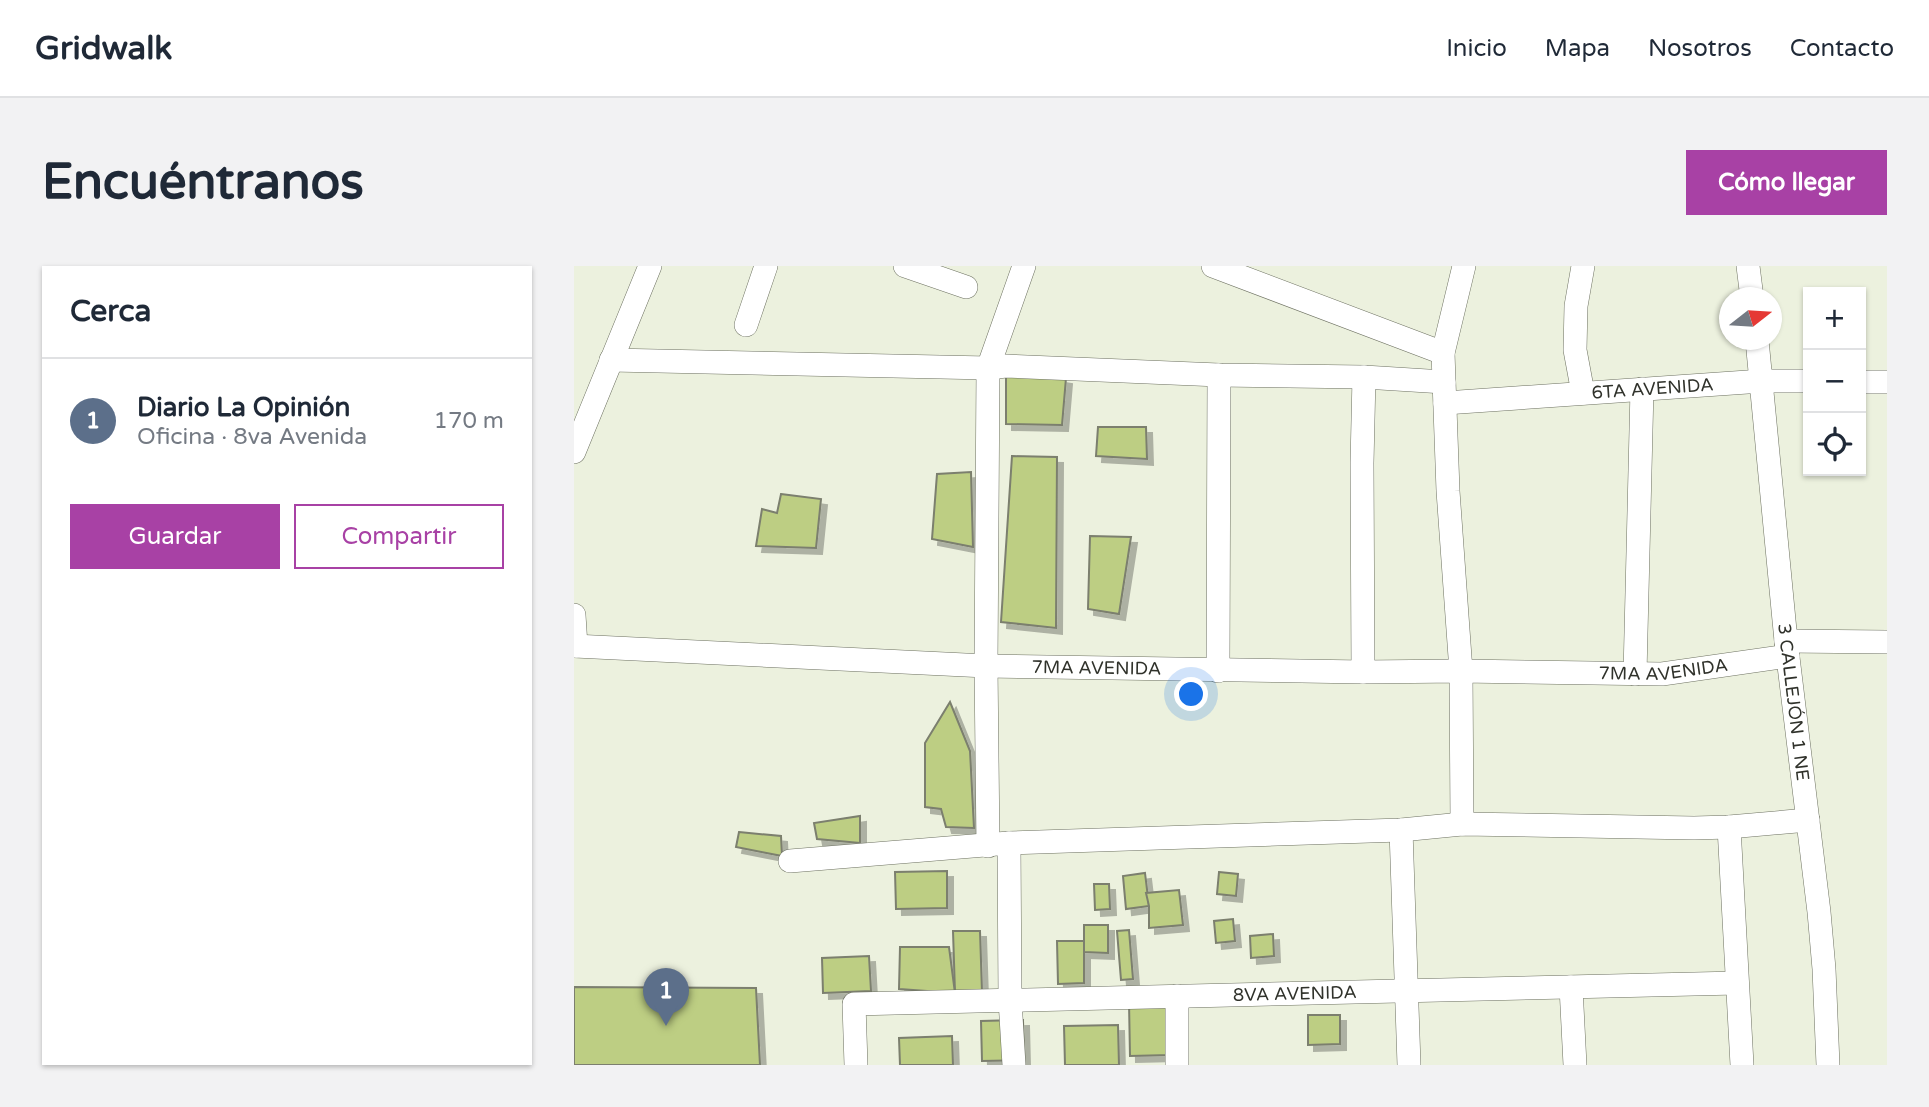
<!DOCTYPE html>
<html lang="es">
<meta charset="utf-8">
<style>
:root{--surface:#fff;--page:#f2f2f3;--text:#1f2937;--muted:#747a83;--line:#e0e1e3;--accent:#a841a5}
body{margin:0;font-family:"Varela Round",sans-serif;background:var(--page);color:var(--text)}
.controls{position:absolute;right:21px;top:21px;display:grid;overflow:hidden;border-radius:0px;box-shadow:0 2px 5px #0004}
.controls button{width:63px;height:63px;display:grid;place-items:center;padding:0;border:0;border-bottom:2px solid var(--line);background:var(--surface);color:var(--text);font:35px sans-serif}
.compass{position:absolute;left:1145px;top:21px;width:63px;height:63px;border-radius:50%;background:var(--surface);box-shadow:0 2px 5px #0004;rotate:73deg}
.you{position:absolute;left:618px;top:429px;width:24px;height:24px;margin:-18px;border:5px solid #fff;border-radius:50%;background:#1a73e8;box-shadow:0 0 0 10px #1a73e833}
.badge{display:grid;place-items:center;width:46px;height:46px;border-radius:50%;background:var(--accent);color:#fff;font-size:23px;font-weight:700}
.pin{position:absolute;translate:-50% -58px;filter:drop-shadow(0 2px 4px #0008)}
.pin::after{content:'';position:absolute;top:37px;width:24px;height:21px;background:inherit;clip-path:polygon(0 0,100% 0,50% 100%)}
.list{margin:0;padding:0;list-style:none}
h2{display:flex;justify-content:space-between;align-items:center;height:91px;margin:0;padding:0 28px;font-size:30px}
h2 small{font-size:23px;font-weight:400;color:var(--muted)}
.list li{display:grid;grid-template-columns:46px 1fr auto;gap:21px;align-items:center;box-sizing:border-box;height:126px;padding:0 28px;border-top:2px solid var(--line)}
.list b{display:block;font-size:26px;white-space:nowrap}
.list p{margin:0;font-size:23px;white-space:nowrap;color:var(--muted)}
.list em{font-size:23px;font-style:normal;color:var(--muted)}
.actions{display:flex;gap:14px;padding:21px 28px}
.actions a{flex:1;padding:16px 0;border:2px solid var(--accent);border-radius:0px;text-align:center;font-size:24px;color:var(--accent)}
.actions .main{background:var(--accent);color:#fff}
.icon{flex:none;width:38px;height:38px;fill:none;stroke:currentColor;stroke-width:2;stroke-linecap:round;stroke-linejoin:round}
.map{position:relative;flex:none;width:1313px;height:799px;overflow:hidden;border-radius:0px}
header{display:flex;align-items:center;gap:42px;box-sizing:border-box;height:98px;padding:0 35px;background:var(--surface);border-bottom:2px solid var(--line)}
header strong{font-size:33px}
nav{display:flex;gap:38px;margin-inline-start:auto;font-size:24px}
.intro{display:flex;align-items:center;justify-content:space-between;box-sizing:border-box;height:168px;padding:0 42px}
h1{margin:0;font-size:49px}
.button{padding:18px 32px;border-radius:0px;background:var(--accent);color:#fff;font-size:24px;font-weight:700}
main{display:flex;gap:42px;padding:0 42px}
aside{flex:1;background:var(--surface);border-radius:0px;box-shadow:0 2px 5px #0004}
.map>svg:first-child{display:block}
</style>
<header>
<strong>Gridwalk</strong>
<nav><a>Inicio</a><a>Mapa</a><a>Nosotros</a><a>Contacto</a></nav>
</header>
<div class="intro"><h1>Encuéntranos</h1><a class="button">Cómo llegar</a></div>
<main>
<aside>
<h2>Cerca<small></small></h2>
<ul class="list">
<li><span class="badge" style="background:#5c6f8a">1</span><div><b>Diario La Opinión</b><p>Oficina · 8va Avenida</p></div><em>170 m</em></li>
</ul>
<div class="actions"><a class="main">Guardar</a><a>Compartir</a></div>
</aside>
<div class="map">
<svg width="1313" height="799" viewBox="0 0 1313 799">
<defs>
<filter id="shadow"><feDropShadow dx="6" dy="6" stdDeviation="0" flood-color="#0004"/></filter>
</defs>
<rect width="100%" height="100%" fill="#ecf1de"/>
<g fill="#bdce83" stroke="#7b7f6e" stroke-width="2" filter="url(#shadow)">
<path d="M 432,102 L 492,112 L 488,159 L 432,158 Z"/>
<path d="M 524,161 L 572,161 L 573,193 L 522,190 Z"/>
<path d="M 438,190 L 483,191 L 482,362 L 427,356 Z"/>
<path d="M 397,206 L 399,281 L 358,273 L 363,208 Z"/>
<path d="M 207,228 L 247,233 L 242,282 L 182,280 L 188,243 L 203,247 Z"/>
<path d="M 516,270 L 557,271 L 545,348 L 514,343 Z"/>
<path d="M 376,436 L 396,485 L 400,562 L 372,561 L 367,543 L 351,541 L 351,477 Z"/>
<path d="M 286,550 L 286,577 L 243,573 L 240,557 Z"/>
<path d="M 165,566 L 207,570 L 208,590 L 162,581 Z"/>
<path d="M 373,605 L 373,642 L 322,643 L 321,606 Z"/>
<path d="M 645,606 L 664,608 L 662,630 L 643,628 Z"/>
<path d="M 571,607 L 575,640 L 552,643 L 549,610 Z"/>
<path d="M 520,618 L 535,618 L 536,643 L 521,644 Z"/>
<path d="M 605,624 L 609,659 L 575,662 L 575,640 L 572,627 Z"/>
<path d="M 659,653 L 661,675 L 642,677 L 640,655 Z"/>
<path d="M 510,659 L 534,659 L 534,687 L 510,686 Z"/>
<path d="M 555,664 L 559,713 L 547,714 L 543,665 Z"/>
<path d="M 379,665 L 406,665 L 408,726 L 381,727 Z"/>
<path d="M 699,668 L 700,690 L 677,692 L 676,670 Z"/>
<path d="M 483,675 L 510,675 L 510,717 L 484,718 Z"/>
<path d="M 326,681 L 375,681 L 381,727 L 325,723 Z"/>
<path d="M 295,690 L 297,725 L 249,727 L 248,692 Z"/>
<path d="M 0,721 L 182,722 L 186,799 L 0,799 Z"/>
<path d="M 594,735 L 596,789 L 556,790 L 555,736 Z"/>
<path d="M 734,749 L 766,749 L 766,778 L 734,779 Z"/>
<path d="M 449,754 L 450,794 L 408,795 L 407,755 Z"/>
<path d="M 544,759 L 545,799 L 491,799 L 490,760 Z"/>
<path d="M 378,770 L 379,799 L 326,799 L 325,772 Z"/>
</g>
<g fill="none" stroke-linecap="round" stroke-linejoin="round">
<defs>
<g id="street">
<path d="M 331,0 L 392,21"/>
<path d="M 639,0 L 869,87"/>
<path d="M 1174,0 L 1178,32"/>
<path d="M 172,59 L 192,0"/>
<path id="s1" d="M 1183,74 L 1212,375 L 1245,646 L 1250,703 L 1254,799"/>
<path d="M 37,94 L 414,102 L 432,100 L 645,109 L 790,111 L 870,116"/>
<path d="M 1287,116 L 1313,116"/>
<path d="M 1009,127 L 1001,84 L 1002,40 L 1009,0"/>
<path id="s2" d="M 871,137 L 1188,115 L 1234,115"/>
<path d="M 0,186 L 76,0"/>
<path d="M 0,349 L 2,380"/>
<path d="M 1212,375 L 1313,376"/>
<path id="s3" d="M 0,380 L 412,400 L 789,406 L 887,405 L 1088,408 L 1214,390"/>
<path d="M 644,405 L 645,109"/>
<path d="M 789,406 L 788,197 L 790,111"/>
<path d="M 1061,408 L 1068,123"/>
<path d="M 888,558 L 887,405 L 874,225 L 869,87 L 890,0"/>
<path d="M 1155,561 L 1168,799"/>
<path d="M 827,564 L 835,799"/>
<path d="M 435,577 L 436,734 L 440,799"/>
<path d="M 414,580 L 412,400 L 414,102 L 450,0"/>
<path d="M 216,595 L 435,577 L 827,564 L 888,558 L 1120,562 L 1155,561 L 1234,554"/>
<path d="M 997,721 L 1001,799"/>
<path id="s4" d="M 282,799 L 280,738 L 1163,717"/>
<path d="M 603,799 L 603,730"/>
</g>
</defs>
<use href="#street" stroke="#6d7161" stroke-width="24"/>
<use href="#street" stroke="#fff" stroke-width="23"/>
</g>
<g text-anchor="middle" stroke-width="7" stroke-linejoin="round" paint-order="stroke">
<g font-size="18" fill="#30322b" stroke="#fff">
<text dy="6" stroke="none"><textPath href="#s2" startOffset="208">6TA AVENIDA</textPath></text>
<text dy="6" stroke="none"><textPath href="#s3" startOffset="523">7MA AVENIDA</textPath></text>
<text dy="6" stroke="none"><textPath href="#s3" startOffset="1090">7MA AVENIDA</textPath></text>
<text dy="6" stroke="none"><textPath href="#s1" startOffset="364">3 CALLEJÓN 1 NE</textPath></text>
<text dy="6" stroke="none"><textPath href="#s4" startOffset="502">8VA AVENIDA</textPath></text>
</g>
</g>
</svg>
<div class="controls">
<button>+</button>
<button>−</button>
<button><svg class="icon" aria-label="locate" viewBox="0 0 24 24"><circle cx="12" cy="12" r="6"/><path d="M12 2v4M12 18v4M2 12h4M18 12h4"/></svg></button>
</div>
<svg class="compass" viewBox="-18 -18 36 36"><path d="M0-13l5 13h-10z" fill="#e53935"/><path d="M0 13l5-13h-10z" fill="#747a83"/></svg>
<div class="you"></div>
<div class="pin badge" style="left:92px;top:760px;background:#5c6f8a">1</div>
</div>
</main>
